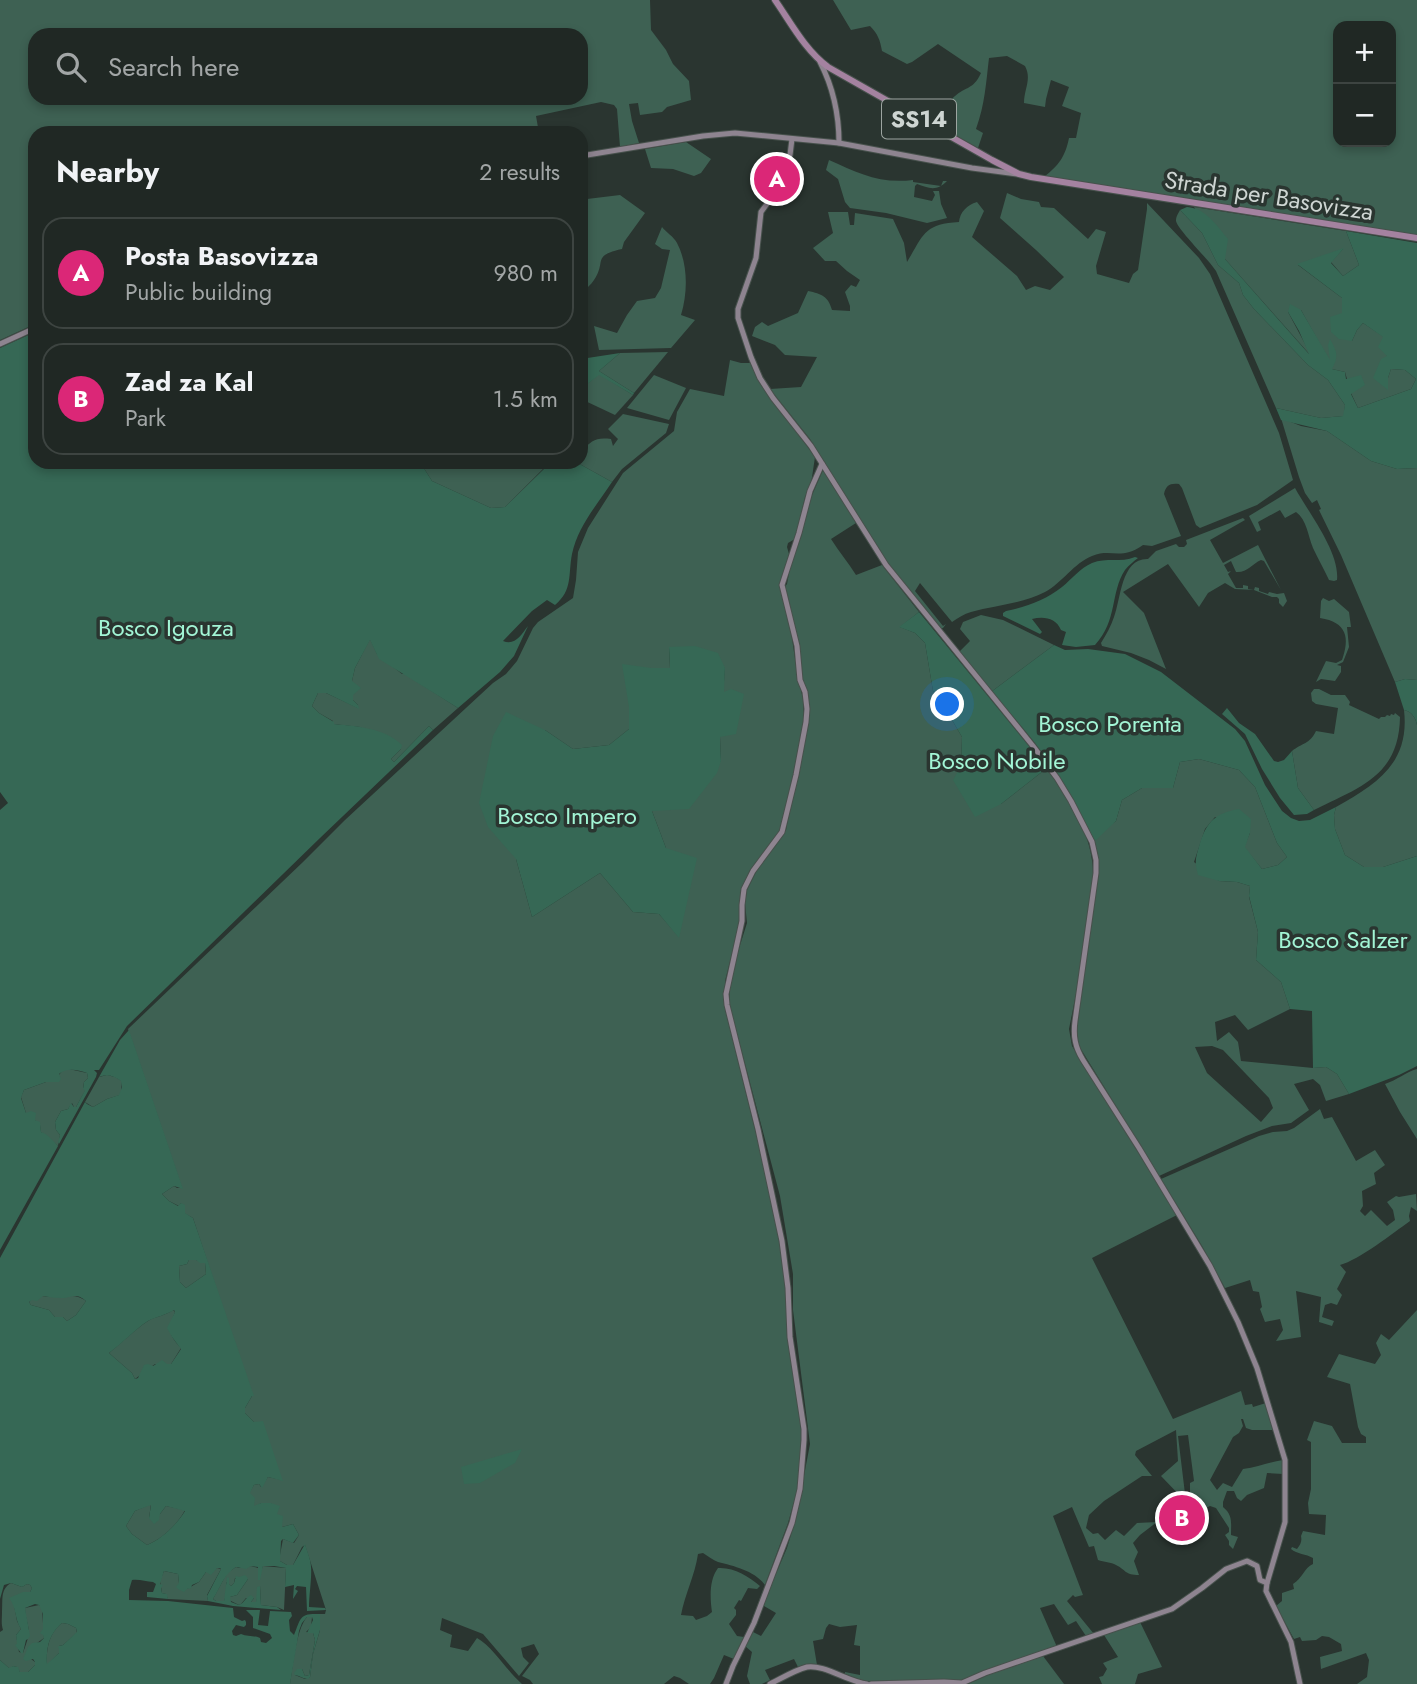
<!DOCTYPE html>
<meta charset="utf-8">
<style>
:root{--surface:#202824;--page:#28302c;--text:#f1f3f6;--muted:#a2a6a6;--line:#3d4441;--accent:#db2777}
body{margin:0;font-family:Jost,sans-serif;background:var(--page);color:var(--text)}
.controls{position:absolute;right:21px;top:21px;display:grid;overflow:hidden;border-radius:14px;box-shadow:0 4px 10px #0003}
.controls button{width:63px;height:63px;display:grid;place-items:center;padding:0;border:0;border-bottom:2px solid var(--line);background:var(--surface);color:var(--text);font:35px sans-serif}
.you{position:absolute;left:948px;top:705px;width:24px;height:24px;margin:-18px;border:5px solid #fff;border-radius:50%;background:#1a73e8;box-shadow:0 0 0 10px #1a73e833}
.badge{display:grid;place-items:center;width:46px;height:46px;border-radius:50%;background:var(--accent);color:#fff;font-size:23px;font-weight:700}
.pin{position:absolute;translate:-50% -50%;border:4px solid #fff;box-shadow:0 2px 7px #0006}
.list{margin:0;padding:0;list-style:none}
h2{display:flex;justify-content:space-between;align-items:center;height:91px;margin:0;padding:0 28px;font-size:30px}
h2 small{font-size:23px;font-weight:400;color:var(--muted)}
.list li{display:grid;grid-template-columns:46px 1fr auto;gap:21px;align-items:center;box-sizing:border-box;height:112px;margin:0 14px 14px;padding:0 14px;border:2px solid var(--line);border-radius:21px}
.list b{display:block;font-size:26px;white-space:nowrap}
.list p{margin:0;font-size:23px;white-space:nowrap;color:var(--muted)}
.list em{font-size:23px;font-style:normal;color:var(--muted)}
.icon{flex:none;width:38px;height:38px;fill:none;stroke:currentColor;stroke-width:2;stroke-linecap:round;stroke-linejoin:round}
.map{position:relative;flex:none;width:1417px;height:1684px;overflow:hidden}
.search{position:absolute;background:var(--surface);box-shadow:0 4px 10px #0003;left:28px;top:28px;width:560px;height:77px;display:flex;align-items:center;gap:18px;box-sizing:border-box;padding:0 24px;border-radius:21px;color:var(--muted);font-size:26px}
.panel{position:absolute;background:var(--surface);box-shadow:0 4px 10px #0003;left:28px;top:126px;width:560px;height:343px;border-radius:21px}
.map>svg:first-child{display:block}
</style>
<div class="map">
<svg width="1417" height="1684" viewBox="0 0 1417 1684">
<rect width="100%" height="100%" fill="#2a3530"/>
<g fill="#3e6153" fill-rule="evenodd">
<path d="M 0,0 L 650,0 L 651,30 L 666,50 L 673,64 L 689,81 L 691,100 L 667,107 L 662,112 L 640,115 L 638,103 L 629,104 L 632,121 L 639,143 L 620,147 L 617,109 L 614,105 L 601,102 L 536,116 L 539,133 L 35,133 L 35,324 L 0,340 ZM 35,35 L 581,35 L 581,98 L 35,98 Z"/>
<path d="M 833,0 L 1417,0 L 1417,235 L 1044,177 C 1059,165 1065,157 1069,138 L 1076,138 L 1081,113 L 1062,106 L 1069,87 L 1051,80 L 1046,99 L 1045,107 L 1024,103 C 1024,89 1032,79 1025,66 L 1007,56 L 989,58 C 986,83 985,104 976,129 L 983,133 L 978,148 L 924,118 L 926,107 L 930,100 L 952,99 C 964,86 973,91 981,73 L 938,44 L 912,62 L 907,64 L 882,51 C 880,40 878,34 870,26 L 851,30 ZM 1338,26 L 1391,26 L 1391,142 L 1338,142 Z"/>
<path d="M 686,142 L 711,159 L 701,173 L 694,176 L 673,169 L 651,168 L 645,149 Z"/>
<path d="M 829,160 C 858,173 879,184 913,180 L 913,182 L 941,186 L 943,181 L 947,181 C 937,192 928,188 917,184 L 915,186 L 914,197 L 932,201 L 935,195 L 933,191 L 939,191 L 941,204 L 947,218 L 927,223 L 886,213 L 850,208 L 845,202 L 838,179 L 826,170 Z"/>
<path d="M 1007,193 L 1021,199 L 1039,202 L 1041,207 L 1054,208 L 1088,239 L 1096,229 L 1106,232 L 1096,266 L 1097,274 L 1129,283 L 1133,274 L 1138,270 L 1147,209 L 1147,203 L 1199,258 L 1210,274 L 1279,433 L 1293,480 L 1257,505 L 1200,528 L 1196,525 L 1182,488 L 1179,484 C 1170,483 1166,485 1164,494 L 1181,536 L 1152,546 L 1143,545 C 1120,561 1112,548 1092,556 C 1074,563 1062,583 1045,592 C 1022,604 996,605 971,612 C 964,614 958,618 952,622 L 920,583 L 915,591 L 943,626 L 946,624 L 943,628 L 940,629 L 885,560 L 810,439 L 770,389 L 801,387 L 817,357 L 785,355 L 775,345 L 752,336 L 755,327 L 762,322 L 768,326 L 798,313 L 808,291 C 822,294 828,296 832,310 L 850,311 L 850,306 L 845,292 L 851,285 L 856,287 L 860,280 L 847,271 L 836,261 L 825,261 L 813,248 L 833,233 L 828,212 L 848,212 L 850,225 L 854,225 L 855,213 L 893,219 L 904,243 L 907,262 C 924,234 924,224 959,222 C 960,212 967,205 977,202 L 984,211 L 972,237 L 1017,276 L 1026,290 L 1035,286 L 1050,290 L 1064,277 L 1036,250 L 1000,218 Z"/>
<path d="M 620,195 L 645,213 L 624,242 L 622,249 C 591,256 607,261 594,280 C 591,285 586,289 581,292 L 581,204 L 587,199 Z"/>
<path d="M 1194,207 L 1346,231 L 1359,265 L 1343,276 L 1331,262 L 1343,249 L 1298,265 L 1342,298 L 1342,313 L 1352,341 L 1357,330 L 1363,323 L 1384,337 L 1387,356 L 1388,389 L 1388,378 L 1391,369 L 1405,370 L 1416,379 L 1411,389 L 1358,408 L 1351,393 L 1345,372 L 1332,369 L 1330,362 L 1301,310 L 1288,312 L 1312,357 L 1225,259 Z"/>
<path d="M 1180,210 L 1202,233 L 1218,265 L 1239,283 L 1243,295 L 1254,309 L 1308,365 L 1328,380 L 1345,405 L 1344,416 L 1321,418 L 1276,408 L 1216,271 C 1209,260 1178,230 1176,221 C 1176,216 1178,214 1180,210 Z"/>
<path d="M 662,227 C 666,232 674,237 677,243 C 688,264 688,292 681,315 L 695,320 L 671,348 L 599,350 L 594,326 L 617,333 L 627,315 L 637,301 L 655,298 L 661,288 L 670,250 L 662,249 L 655,244 Z"/>
<path d="M 668,352 L 634,393 L 599,371 L 620,353 Z"/>
<path d="M 730,360 L 741,363 L 751,363 L 764,388 L 815,457 L 811,484 L 805,497 L 795,539 L 788,543 L 787,547 L 789,554 L 780,584 L 792,638 L 797,673 L 803,699 L 804,719 L 796,770 L 780,832 L 750,870 L 741,890 L 740,901 L 740,922 L 725,981 L 725,1009 L 773,1202 L 783,1265 L 787,1299 L 787,1321 L 803,1444 L 797,1491 L 788,1523 L 765,1585 C 755,1571 734,1566 718,1562 C 713,1560 708,1556 703,1553 L 698,1554 C 695,1575 685,1594 681,1615 L 693,1616 L 696,1620 L 707,1616 L 712,1612 C 710,1598 709,1580 718,1568 C 734,1567 748,1576 760,1586 L 757,1589 L 748,1588 L 741,1601 L 739,1600 L 734,1608 L 736,1610 L 736,1615 L 729,1624 L 737,1636 L 744,1637 L 734,1659 L 724,1655 L 714,1678 L 710,1684 L 689,1684 L 680,1678 L 674,1676 L 664,1684 L 533,1684 L 530,1680 L 522,1676 L 539,1654 L 534,1644 L 521,1648 L 523,1657 L 529,1663 L 519,1676 L 483,1634 L 442,1618 L 440,1630 L 452,1635 L 450,1647 L 468,1651 L 477,1638 C 494,1648 506,1670 522,1684 L 290,1684 C 293,1667 296,1629 307,1617 L 312,1617 L 311,1627 L 306,1632 L 313,1633 L 315,1640 L 309,1675 L 305,1676 L 302,1669 L 295,1675 L 305,1679 L 310,1677 L 313,1654 L 320,1630 L 320,1614 L 325,1614 L 326,1610 L 305,1545 L 302,1547 L 293,1565 L 287,1565 L 280,1561 L 280,1555 L 283,1539 L 294,1543 L 299,1535 L 293,1524 L 282,1527 L 271,1503 L 261,1503 L 257,1506 L 254,1506 L 249,1493 L 254,1485 L 259,1484 L 261,1487 L 268,1477 L 282,1480 L 254,1422 L 245,1413 L 245,1408 L 252,1396 L 193,1218 L 184,1213 L 181,1203 L 179,1206 L 169,1201 L 162,1194 L 174,1186 L 177,1188 L 182,1188 L 128,1029 L 303,862 L 345,820 L 493,683 L 506,674 L 517,661 L 533,628 L 538,622 L 573,598 L 576,580 L 578,552 L 588,528 L 623,473 L 674,431 L 677,412 L 690,389 L 724,396 ZM 669,648 L 725,668 L 720,737 L 721,761 L 652,811 L 666,848 L 679,937 L 659,914 L 633,912 L 600,873 L 532,917 L 516,859 L 545,730 L 573,749 L 609,745 L 629,729 L 629,707 L 651,668 L 670,668 Z"/>
<path d="M 599,374 L 633,395 L 615,415 L 581,399 L 581,389 Z"/>
<path d="M 654,375 L 686,388 L 669,420 L 627,408 Z"/>
<path d="M 623,414 L 669,424 L 666,433 L 622,469 L 612,482 L 576,462 L 581,462 L 581,451 C 592,441 595,437 611,439 L 613,446 L 618,439 L 608,429 Z"/>
<path d="M 1281,418 L 1301,426 L 1327,431 L 1371,461 L 1397,469 L 1417,468 L 1417,680 L 1405,679 L 1395,682 L 1341,555 L 1319,510 L 1321,509 L 1317,500 L 1312,503 L 1305,493 L 1299,477 Z"/>
<path d="M 420,462 L 551,462 L 555,464 L 546,466 L 505,507 L 491,508 L 432,481 Z"/>
<path d="M 823,470 L 856,523 L 831,539 C 839,552 848,562 856,575 L 882,565 L 919,612 L 900,627 L 915,633 L 925,643 L 933,691 L 947,703 L 952,720 L 962,737 L 961,766 L 1001,804 L 1047,768 C 1069,799 1094,836 1093,876 L 1078,984 L 1069,1029 L 1072,1046 L 1177,1215 L 1092,1258 L 1173,1419 L 1241,1391 L 1245,1405 L 1252,1404 L 1253,1407 L 1266,1403 L 1274,1430 L 1252,1430 L 1246,1428 L 1243,1419 L 1241,1419 L 1243,1426 L 1239,1433 L 1233,1437 L 1210,1480 L 1217,1490 L 1223,1483 L 1232,1487 L 1243,1469 C 1258,1467 1269,1462 1283,1460 L 1283,1474 L 1267,1473 L 1264,1488 L 1247,1495 L 1241,1501 L 1237,1498 L 1234,1491 L 1227,1491 L 1223,1502 L 1223,1507 C 1233,1515 1231,1523 1231,1535 L 1238,1537 L 1233,1549 L 1229,1545 L 1229,1541 L 1225,1535 L 1229,1532 L 1229,1528 L 1216,1508 L 1210,1506 L 1196,1513 L 1190,1506 L 1190,1483 L 1194,1481 L 1188,1435 L 1178,1436 L 1186,1502 L 1161,1476 L 1178,1461 L 1176,1430 L 1136,1451 L 1135,1455 L 1152,1476 L 1142,1476 L 1104,1501 L 1089,1515 L 1086,1528 L 1093,1534 L 1098,1533 L 1105,1540 L 1116,1530 L 1124,1536 L 1137,1523 L 1157,1522 L 1140,1535 L 1133,1543 L 1138,1552 L 1134,1561 L 1139,1575 C 1125,1575 1126,1570 1116,1565 C 1111,1562 1104,1562 1098,1560 L 1094,1546 L 1089,1547 L 1072,1507 L 1053,1516 L 1083,1595 L 1075,1597 L 1073,1595 L 1067,1601 L 1094,1634 L 1086,1636 L 1076,1621 L 1068,1625 L 1054,1604 L 1040,1608 L 1057,1647 L 963,1681 L 869,1682 L 845,1676 L 845,1672 L 860,1675 L 860,1646 L 854,1645 L 857,1625 L 840,1627 L 829,1624 L 826,1628 L 823,1639 L 813,1641 L 817,1665 L 798,1667 L 794,1659 L 765,1670 L 770,1680 L 762,1684 L 750,1684 L 747,1676 L 752,1652 L 745,1646 L 753,1632 L 761,1636 L 776,1613 L 764,1606 L 766,1597 L 787,1548 L 796,1518 L 810,1444 L 793,1310 L 793,1274 L 780,1196 L 730,1007 L 729,986 L 736,958 L 747,923 L 745,903 L 747,890 L 760,864 L 786,830 L 809,706 L 807,691 L 803,680 L 799,657 L 784,588 L 787,584 L 792,557 L 801,537 L 809,502 Z"/>
<path d="M 1295,488 C 1308,512 1340,552 1337,580 L 1334,581 L 1329,580 C 1324,569 1318,559 1313,548 C 1308,536 1307,520 1296,512 L 1285,518 L 1280,510 L 1258,522 L 1261,530 L 1257,532 L 1249,516 Z"/>
<path d="M 1243,518 L 1245,520 L 1210,540 L 1223,563 L 1258,545 L 1281,590 L 1264,561 L 1261,560 C 1252,564 1247,573 1236,572 L 1231,561 L 1224,565 L 1228,572 L 1231,571 L 1228,574 L 1236,588 L 1243,588 L 1243,585 L 1248,586 L 1248,589 L 1254,590 L 1255,587 L 1259,588 L 1259,591 L 1268,594 L 1269,592 L 1277,594 L 1284,593 L 1287,601 L 1283,607 L 1279,603 L 1279,599 L 1277,597 L 1272,597 L 1254,590 L 1235,589 L 1225,583 L 1208,593 L 1199,607 L 1168,564 L 1123,592 L 1144,613 L 1166,669 L 1149,660 L 1131,653 L 1102,646 L 1101,643 C 1106,635 1111,626 1114,617 C 1121,599 1121,558 1148,559 L 1156,551 L 1176,544 L 1179,547 L 1184,547 L 1187,544 L 1186,540 Z"/>
<path d="M 1323,598 L 1329,601 L 1334,599 L 1349,612 L 1351,627 L 1347,627 L 1349,647 L 1343,662 L 1337,665 L 1341,666 L 1341,672 L 1335,681 L 1321,679 L 1316,682 L 1326,661 L 1336,663 L 1342,660 C 1350,638 1347,622 1320,618 L 1321,601 Z"/>
<path d="M 981,615 L 1003,620 L 1054,645 L 991,692 L 959,652 L 970,641 L 960,629 L 963,622 Z"/>
<path d="M 370,639 L 377,654 L 402,674 L 405,674 L 458,708 L 433,730 L 429,726 L 394,762 L 391,759 L 401,749 L 360,727 L 333,724 L 333,721 L 319,713 L 312,706 L 318,693 L 326,693 L 358,708 L 358,705 L 353,700 L 352,681 L 355,668 Z"/>
<path d="M 1314,689 L 1319,689 L 1331,695 L 1345,695 L 1350,702 L 1349,705 L 1379,719 L 1381,717 L 1385,717 L 1387,715 L 1390,716 L 1391,714 L 1394,715 L 1395,713 L 1400,717 C 1399,776 1360,787 1314,810 L 1298,788 L 1292,751 C 1302,743 1310,744 1316,731 L 1334,734 L 1338,708 L 1316,704 L 1312,701 L 1311,693 Z"/>
<path d="M 1404,710 C 1411,711 1416,718 1417,725 L 1417,856 L 1383,867 L 1364,867 L 1345,855 L 1335,829 L 1334,815 L 1336,807 C 1377,784 1410,763 1404,710 Z"/>
<path d="M 1199,759 L 1239,770 L 1255,787 L 1277,843 L 1287,857 L 1278,865 L 1262,869 L 1244,847 L 1250,833 L 1215,817 L 1205,829 L 1194,862 L 1219,881 L 1237,882 L 1250,886 L 1249,897 L 1258,932 L 1256,960 L 1281,982 L 1290,1009 L 1248,1030 L 1235,1015 L 1215,1022 L 1217,1041 L 1229,1032 L 1238,1042 L 1241,1061 L 1313,1068 L 1326,1067 L 1337,1074 L 1349,1094 L 1326,1101 L 1320,1085 L 1313,1079 L 1294,1084 L 1309,1110 L 1291,1123 L 1272,1126 L 1246,1136 L 1159,1176 L 1079,1046 L 1076,1031 L 1098,878 L 1098,865 L 1092,839 L 1116,821 L 1122,800 L 1142,788 L 1173,788 L 1180,762 ZM 1212,1046 L 1223,1050 L 1269,1098 L 1273,1108 L 1261,1122 L 1207,1073 L 1195,1047 Z"/>
<path d="M 69,1069 L 87,1073 L 88,1078 L 84,1082 L 83,1088 L 86,1089 L 76,1107 L 74,1107 L 72,1103 L 68,1109 L 61,1111 L 55,1122 L 56,1130 L 60,1135 L 58,1146 L 41,1132 L 40,1125 L 28,1113 L 26,1113 L 21,1097 L 24,1090 L 46,1082 L 53,1082 L 63,1070 Z"/>
<path d="M 1417,1069 L 1417,1139 L 1400,1112 L 1385,1084 C 1397,1080 1406,1072 1417,1069 Z"/>
<path d="M 107,1075 L 115,1077 L 122,1081 L 121,1092 L 120,1095 L 107,1099 L 93,1107 L 85,1102 L 99,1077 Z"/>
<path d="M 1320,1109 L 1324,1119 L 1332,1117 L 1356,1161 L 1375,1150 L 1385,1165 L 1374,1173 L 1376,1184 L 1362,1191 L 1363,1206 L 1360,1211 L 1365,1216 L 1371,1210 L 1387,1226 L 1395,1220 L 1393,1210 L 1387,1202 L 1396,1196 L 1399,1197 L 1416,1194 L 1417,1211 L 1411,1207 L 1409,1216 L 1410,1221 C 1393,1233 1359,1260 1340,1265 L 1346,1272 L 1337,1289 L 1342,1295 L 1337,1305 L 1331,1303 L 1325,1305 L 1322,1317 L 1334,1321 L 1332,1326 L 1319,1322 L 1321,1297 L 1296,1291 L 1301,1337 L 1276,1341 L 1283,1330 L 1280,1319 L 1265,1322 L 1260,1309 L 1262,1307 L 1259,1292 L 1253,1291 L 1250,1280 L 1225,1288 L 1202,1246 L 1161,1179 L 1259,1136 L 1273,1132 L 1287,1131 L 1294,1128 Z"/>
<path d="M 189,1260 L 196,1260 L 205,1263 L 206,1274 L 186,1288 L 180,1282 L 179,1266 L 187,1264 Z"/>
<path d="M 42,1296 C 57,1299 73,1291 86,1301 L 76,1315 L 67,1321 L 63,1317 L 55,1317 L 49,1310 L 31,1305 L 29,1302 L 32,1299 Z"/>
<path d="M 173,1310 L 175,1312 C 168,1330 168,1334 181,1348 L 171,1364 L 155,1364 L 135,1379 L 132,1373 L 109,1353 C 122,1343 134,1330 148,1321 C 156,1316 165,1316 173,1310 Z"/>
<path d="M 1417,1310 L 1417,1684 L 1357,1684 L 1367,1677 L 1369,1660 L 1366,1653 L 1321,1669 L 1320,1657 L 1342,1651 L 1341,1644 L 1329,1637 L 1322,1636 L 1316,1640 L 1302,1641 L 1300,1637 L 1294,1639 L 1276,1606 L 1282,1601 L 1282,1593 L 1294,1589 L 1293,1584 C 1302,1579 1304,1568 1313,1564 L 1313,1558 C 1306,1554 1297,1554 1291,1549 L 1292,1547 L 1297,1549 C 1301,1544 1302,1541 1301,1536 L 1303,1531 L 1325,1535 L 1326,1515 L 1309,1514 L 1308,1503 L 1311,1489 L 1311,1442 L 1307,1440 L 1314,1421 L 1332,1426 L 1342,1443 L 1366,1443 L 1366,1437 L 1361,1434 L 1358,1427 L 1350,1384 L 1327,1377 L 1339,1354 L 1375,1364 L 1381,1355 L 1376,1343 L 1381,1334 L 1389,1340 Z"/>
<path d="M 151,1504 L 149,1518 L 160,1514 L 166,1506 L 185,1510 C 178,1524 162,1539 147,1545 L 132,1534 L 126,1526 L 135,1511 Z"/>
<path d="M 1181,1504 C 1192,1508 1196,1518 1201,1528 L 1190,1526 L 1181,1531 L 1173,1523 L 1165,1520 Z"/>
<path d="M 251,1566 L 258,1568 L 258,1579 L 263,1566 L 286,1568 L 284,1610 L 277,1607 L 261,1605 L 260,1586 L 256,1602 L 251,1602 L 254,1598 L 246,1598 L 241,1604 L 239,1605 L 229,1600 L 230,1597 L 237,1595 L 248,1579 L 235,1578 L 234,1583 L 231,1586 L 226,1582 L 226,1595 L 224,1601 L 216,1601 L 213,1599 L 227,1573 L 236,1567 L 239,1568 Z"/>
<path d="M 217,1568 L 221,1569 L 207,1595 L 208,1601 L 168,1599 L 166,1594 L 162,1593 L 160,1581 L 164,1571 L 178,1574 L 179,1583 L 187,1589 L 199,1582 L 206,1572 Z"/>
<path d="M 11,1583 L 22,1587 L 27,1584 L 30,1585 L 32,1588 L 30,1592 L 14,1605 L 17,1621 L 21,1629 L 16,1635 L 19,1652 L 23,1653 C 25,1647 29,1637 29,1631 C 28,1623 25,1616 25,1608 L 39,1605 L 42,1608 L 44,1638 L 37,1643 L 31,1659 L 35,1662 L 35,1665 L 28,1672 L 20,1672 L 17,1667 L 13,1666 L 10,1669 L 0,1660 L 0,1632 L 3,1630 C 1,1623 2,1620 2,1612 C 3,1600 0,1589 11,1583 Z"/>
<path d="M 1140,1622 L 1162,1667 L 1138,1674 L 1135,1684 L 1102,1684 L 1099,1677 L 1103,1676 L 1107,1669 L 1103,1663 L 1118,1657 L 1104,1635 Z"/>
<path d="M 62,1623 L 68,1624 L 76,1628 L 77,1633 L 63,1645 L 59,1646 L 59,1653 L 47,1665 C 46,1649 49,1633 62,1623 Z"/>
<path d="M 1043,1656 L 1064,1684 L 968,1684 L 997,1671 Z"/>
</g>
<g fill="#366855" fill-rule="evenodd">
<path d="M 1187,207 C 1206,208 1217,226 1228,239 L 1225,259 L 1309,354 L 1299,331 L 1288,312 L 1290,304 L 1301,310 L 1330,360 L 1328,345 L 1330,339 C 1337,352 1339,356 1332,369 L 1345,372 L 1346,379 L 1361,375 L 1365,385 L 1351,394 L 1358,408 L 1411,389 L 1416,379 L 1405,370 L 1391,369 L 1388,378 L 1388,390 L 1373,378 L 1381,359 L 1387,356 L 1378,347 L 1383,337 L 1363,323 L 1357,330 L 1352,341 L 1339,339 L 1331,332 L 1330,317 L 1342,313 L 1342,298 L 1297,264 L 1344,248 L 1331,263 L 1343,276 L 1359,265 L 1346,231 L 1417,243 L 1417,468 L 1397,469 L 1371,461 L 1327,431 L 1281,420 L 1276,408 L 1321,418 L 1343,416 L 1345,405 L 1328,380 L 1308,365 L 1254,309 L 1243,295 L 1239,283 L 1218,265 L 1202,233 L 1180,210 Z"/>
<path d="M 35,332 L 35,462 L 420,462 L 432,481 L 491,508 L 505,507 L 547,466 L 553,465 L 551,462 L 576,462 L 612,482 C 597,505 578,526 572,554 C 568,575 573,590 555,605 L 547,600 L 532,611 L 503,641 C 515,646 521,635 528,626 L 514,656 L 500,672 L 458,708 L 379,659 L 370,640 L 355,668 L 352,681 L 361,688 L 353,695 L 353,700 L 358,705 L 359,709 L 326,693 L 318,693 L 312,706 L 319,713 L 334,722 L 334,724 C 356,726 385,728 402,745 L 401,749 L 391,759 L 394,762 L 429,726 L 433,730 L 320,838 L 127,1026 L 99,1070 L 94,1070 L 97,1073 L 96,1077 L 59,1144 L 58,1142 L 60,1135 L 56,1130 L 55,1122 L 61,1111 L 68,1109 L 71,1103 L 74,1107 L 76,1107 L 85,1090 L 83,1089 L 84,1082 L 88,1078 L 87,1073 C 78,1070 67,1067 59,1074 L 61,1079 L 59,1082 L 46,1082 L 24,1090 L 21,1098 L 26,1113 L 31,1111 L 36,1113 L 35,1120 L 40,1122 L 41,1132 C 48,1134 53,1141 58,1146 L 0,1250 L 0,810 L 8,803 L 0,792 L 0,348 Z"/>
<path d="M 620,353 L 599,371 L 634,393 L 633,395 L 599,375 L 581,389 L 581,359 Z"/>
<path d="M 1135,557 L 1138,558 C 1133,562 1129,565 1125,570 C 1110,593 1118,620 1095,645 L 1076,647 L 1062,645 L 1066,632 L 1061,630 C 1056,618 1044,616 1032,619 L 1042,632 L 1040,634 L 1003,616 L 1003,613 L 1006,611 C 1026,607 1046,600 1062,587 C 1072,579 1080,568 1092,563 C 1106,557 1121,563 1135,557 Z"/>
<path d="M 919,612 L 1047,768 L 1001,804 L 975,817 L 953,780 L 961,766 L 962,737 L 952,720 L 947,703 L 933,691 L 925,643 L 915,633 L 899,627 Z"/>
<path d="M 1054,645 L 1065,650 L 1088,649 L 1125,654 L 1161,672 L 1235,729 L 1245,741 L 1265,785 L 1282,811 L 1291,818 L 1299,821 L 1310,820 L 1336,807 L 1334,815 L 1335,829 L 1345,855 L 1364,867 L 1383,867 L 1417,856 L 1417,1066 L 1399,1075 L 1349,1094 L 1337,1074 L 1326,1067 L 1313,1068 L 1312,1011 L 1290,1009 L 1281,982 L 1256,960 L 1258,932 L 1249,896 L 1250,886 L 1237,882 L 1219,881 L 1198,875 C 1194,861 1196,857 1200,843 C 1207,821 1216,813 1239,809 L 1251,819 L 1250,833 L 1245,847 L 1262,869 L 1278,865 L 1287,857 L 1277,843 L 1255,787 L 1239,770 L 1199,759 L 1180,762 L 1173,788 L 1142,788 L 1122,800 L 1116,821 L 1096,840 L 1092,839 C 1070,784 1031,735 991,692 Z"/>
<path d="M 695,646 L 718,653 L 725,668 L 724,692 L 731,689 L 744,694 L 736,734 L 720,737 L 721,761 L 717,773 L 689,809 L 652,811 L 666,848 L 697,858 L 679,938 L 659,914 L 633,912 L 600,873 L 532,917 L 516,859 L 488,827 L 479,803 L 493,736 L 506,712 L 545,730 L 573,749 L 609,745 L 629,729 L 629,707 L 622,664 L 651,668 L 670,668 L 669,647 Z"/>
<path d="M 1405,679 L 1417,680 L 1417,725 C 1416,718 1411,711 1404,710 L 1395,682 Z"/>
<path d="M 1227,708 L 1239,723 L 1255,734 L 1274,761 L 1278,762 L 1284,760 L 1292,751 L 1298,788 L 1314,810 L 1307,814 L 1294,815 L 1280,798 L 1262,769 L 1245,734 L 1222,714 Z"/>
<path d="M 129,1030 L 183,1189 L 174,1186 L 162,1194 L 169,1201 L 178,1206 L 181,1203 L 185,1205 L 185,1213 L 193,1218 L 254,1396 L 252,1396 L 245,1408 L 245,1413 L 254,1422 L 263,1421 L 283,1481 L 268,1477 L 262,1488 L 259,1484 L 254,1485 L 250,1493 L 255,1498 L 254,1506 L 261,1503 L 271,1503 L 280,1506 L 277,1514 L 283,1516 L 282,1527 L 293,1524 L 299,1535 L 293,1543 L 283,1539 L 281,1541 L 280,1561 L 287,1565 L 293,1565 L 305,1544 C 307,1551 311,1560 311,1567 C 312,1577 309,1595 309,1607 L 325,1608 L 326,1610 L 307,1611 L 306,1587 L 297,1586 L 295,1589 L 298,1591 L 293,1599 L 294,1585 L 285,1587 L 286,1568 L 274,1566 L 263,1566 L 260,1580 L 258,1580 L 258,1567 L 251,1566 L 246,1569 L 236,1567 C 223,1575 221,1587 213,1599 L 216,1601 L 224,1601 L 227,1577 L 229,1578 L 229,1584 L 231,1586 L 234,1583 L 236,1576 L 239,1577 L 245,1575 L 247,1577 L 248,1579 L 237,1595 L 230,1597 L 231,1602 L 239,1605 C 244,1603 246,1597 251,1595 L 254,1598 L 251,1602 L 256,1602 L 257,1587 L 260,1586 L 261,1605 L 277,1607 L 281,1610 L 233,1606 L 208,1601 L 207,1596 L 221,1569 L 220,1568 L 217,1568 L 211,1575 L 206,1572 L 199,1582 L 192,1585 L 191,1588 L 187,1589 L 184,1592 L 178,1589 L 176,1587 L 179,1583 L 178,1574 L 164,1571 L 160,1584 L 163,1585 L 161,1588 L 162,1593 L 167,1594 L 168,1599 L 147,1597 L 147,1592 L 153,1592 L 156,1584 L 153,1582 C 146,1582 140,1579 132,1580 L 129,1590 L 129,1600 L 168,1601 L 233,1608 L 234,1617 L 242,1621 L 245,1620 L 246,1622 L 246,1625 L 244,1627 L 236,1625 L 232,1631 L 233,1635 L 236,1636 L 241,1634 C 247,1637 254,1635 260,1638 L 261,1642 L 266,1643 L 272,1638 L 270,1634 L 253,1628 L 253,1617 L 246,1610 L 260,1610 L 258,1625 L 268,1626 L 270,1611 L 291,1612 L 292,1616 L 289,1620 L 290,1631 L 294,1635 C 301,1618 299,1613 320,1614 L 320,1630 L 313,1654 L 310,1677 L 308,1679 C 304,1679 300,1676 295,1675 L 294,1673 L 297,1669 L 302,1669 L 305,1676 L 309,1675 L 315,1640 L 313,1633 L 307,1633 L 313,1620 L 312,1617 L 307,1617 L 302,1623 L 299,1631 L 290,1684 L 0,1684 L 0,1660 L 9,1668 L 13,1666 L 18,1667 L 20,1672 L 28,1672 L 35,1665 L 35,1662 L 33,1659 L 26,1661 L 23,1659 L 28,1647 L 32,1643 L 40,1642 L 44,1638 L 43,1635 L 40,1633 L 43,1629 L 43,1614 L 39,1605 L 35,1604 L 25,1608 L 30,1636 L 28,1639 L 26,1640 L 23,1653 L 21,1653 L 15,1645 L 17,1644 L 16,1635 L 21,1629 C 14,1618 17,1608 9,1598 L 23,1592 L 30,1592 L 32,1588 L 30,1585 L 27,1584 L 22,1587 L 11,1583 L 4,1585 L 0,1599 L 0,1258 L 85,1102 L 87,1104 L 93,1107 L 107,1099 L 119,1095 L 122,1087 L 121,1081 C 114,1076 108,1074 99,1077 L 120,1040 ZM 189,1260 L 196,1260 L 200,1263 L 205,1263 L 206,1274 L 186,1288 L 180,1282 L 179,1266 L 187,1264 ZM 43,1296 C 49,1297 55,1298 62,1298 C 73,1298 75,1292 86,1301 L 76,1315 L 67,1321 L 63,1317 L 55,1317 L 49,1310 L 31,1305 L 29,1302 L 32,1300 L 37,1301 ZM 174,1310 L 175,1312 L 167,1328 L 172,1337 L 181,1349 L 171,1364 L 167,1364 L 162,1360 L 153,1366 L 148,1364 L 144,1365 L 138,1378 L 135,1379 L 132,1373 L 109,1353 C 123,1343 134,1330 148,1321 C 156,1317 166,1315 174,1310 ZM 151,1505 L 149,1518 L 154,1524 L 159,1520 L 160,1514 L 166,1506 L 185,1511 C 177,1524 162,1539 147,1545 L 132,1534 L 126,1526 L 135,1511 ZM 62,1623 L 68,1624 L 76,1628 L 77,1632 L 63,1645 L 59,1646 L 58,1647 L 59,1649 L 59,1653 L 47,1664 C 46,1648 49,1634 62,1623 Z"/>
<path d="M 522,1449 L 515,1463 L 480,1483 L 464,1484 L 461,1467 Z"/>
</g>
<g fill="none" stroke-linecap="round" stroke-linejoin="round">
<defs>
<g id="secondary">
<path d="M 820,62 C 833,87 839,114 839,143"/>
<path d="M 792,139 L 790,155 L 783,177 L 775,193 L 761,212 L 756,258 L 738,309 L 738,318 L 751,357 L 760,378 L 773,398 L 811,446 L 886,565 L 1033,746 L 1057,778 L 1071,801 L 1092,842 L 1096,860 L 1096,873 L 1075,1021 C 1073,1036 1075,1047 1083,1060 L 1139,1148 L 1210,1266 L 1238,1322 L 1257,1368 L 1285,1460 L 1285,1522 L 1267,1583 L 1266,1591 L 1291,1642 L 1300,1684"/>
<path d="M 581,156 L 703,136 L 735,133 L 839,143 L 972,168 L 1017,174"/>
<path d="M 0,344 L 35,328"/>
<path d="M 726,1684 L 733,1666 L 754,1623 L 792,1523 L 800,1489 L 804,1440 L 804,1429 L 790,1337 L 788,1288 L 782,1241 L 758,1129 L 727,1005 L 726,994 L 742,921 L 742,905 L 744,889 L 753,871 L 782,832 L 796,775 L 806,722 L 807,709 L 805,692 L 800,680 L 797,646 L 782,585 L 799,533 L 810,491 L 822,464"/>
<path d="M 770,1684 C 782,1678 795,1670 807,1667 C 823,1664 849,1682 867,1684"/>
<path d="M 871,1684 L 944,1682 L 962,1683 L 985,1673 L 1172,1609 L 1202,1588 L 1226,1569 L 1247,1561 L 1257,1566 L 1260,1580 L 1267,1583"/>
</g>
<path id="primary" d="M 775,0 C 791,23 805,50 828,67 L 992,160 L 1019,174 L 1031,177 L 1417,238"/>
</defs>
<use href="#secondary" stroke="#47514c" stroke-width="7"/>
<use href="#primary" stroke="#47514c" stroke-width="8"/>
<use href="#secondary" stroke="#8e8490" stroke-width="5"/>
<use href="#primary" stroke="#a482a0" stroke-width="6"/>
</g>
<g text-anchor="middle" stroke-width="7" stroke-linejoin="round" paint-order="stroke">
<rect fill="#2a3530" stroke="#9da5a1" stroke-width="2" x="882" y="99.5" width="74" height="39" rx="5"/>
<g font-size="23" font-weight="bold" fill="#ced5d2">
<text x="919" y="127">SS14</text>
</g>
<g font-size="24" fill="#ced5d2" stroke="#2a3530">
<text transform="translate(1269 196) rotate(9)" y="8">Strada per Basovizza</text>
</g>
<g font-size="24" fill="#a2f5d5" stroke="#2a3530">
<text x="166" y="636">Bosco Igouza</text>
<text x="1110" y="732">Bosco Porenta</text>
<text x="997" y="769">Bosco Nobile</text>
<text x="567" y="824">Bosco Impero</text>
<text x="1343" y="948">Bosco Salzer</text>
</g>
</g>
</svg>
<div class="controls">
<button>+</button>
<button>−</button>
</div>
<div class="you"></div>
<div class="pin badge" style="left:777px;top:179px">A</div>
<div class="pin badge" style="left:1182px;top:1518px">B</div>
<div class="search"><svg class="icon" aria-label="search" viewBox="0 0 24 24"><circle cx="10" cy="10" r="6"/><path d="M15 15l6 6"/></svg>Search here</div>
<section class="panel">
<h2>Nearby<small>2 results</small></h2>
<ul class="list">
<li><span class="badge">A</span><div><b>Posta Basovizza</b><p>Public building</p></div><em>980 m</em></li>
<li><span class="badge">B</span><div><b>Zad za Kal</b><p>Park</p></div><em>1.5 km</em></li>
</ul>
</section>
</div>
